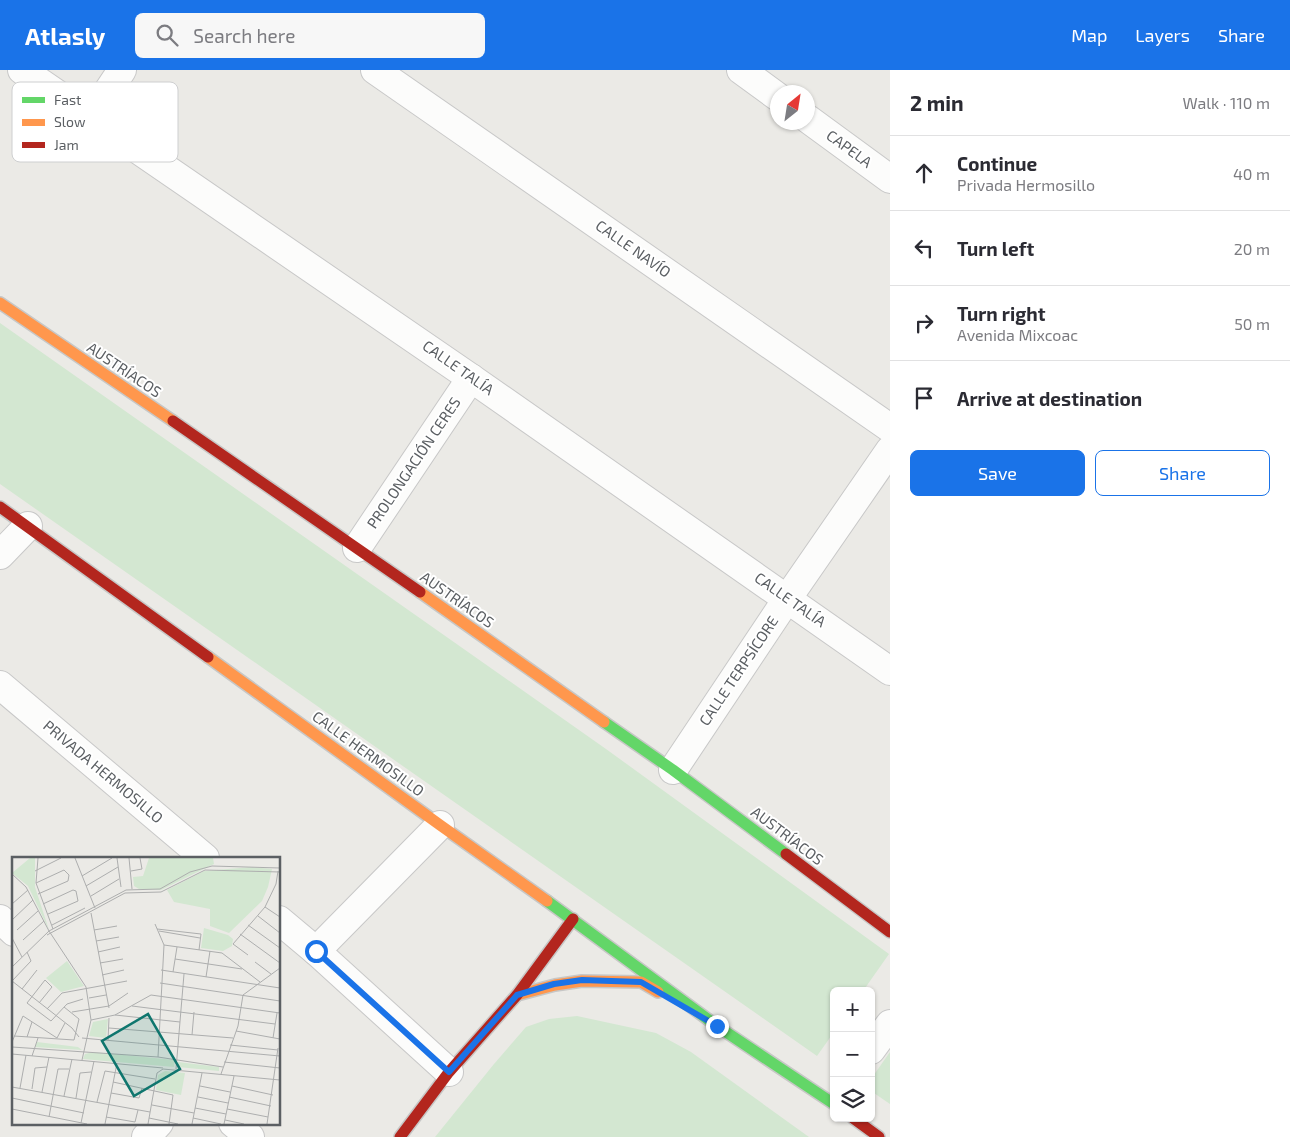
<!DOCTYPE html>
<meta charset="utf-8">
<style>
:root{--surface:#fff;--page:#f7f7f7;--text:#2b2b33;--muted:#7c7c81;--line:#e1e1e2;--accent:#1a73e8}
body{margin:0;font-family:"Exo 2",sans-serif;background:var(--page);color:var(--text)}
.controls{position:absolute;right:15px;bottom:15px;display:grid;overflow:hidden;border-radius:8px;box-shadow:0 1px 4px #0004}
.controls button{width:45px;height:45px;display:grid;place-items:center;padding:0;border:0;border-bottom:1px solid var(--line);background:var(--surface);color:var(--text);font:25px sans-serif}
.compass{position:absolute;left:770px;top:15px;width:45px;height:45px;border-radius:50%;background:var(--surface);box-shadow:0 1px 4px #0004;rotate:30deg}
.stop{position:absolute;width:15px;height:15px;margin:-11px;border:4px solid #1a73e8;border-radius:50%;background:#fff}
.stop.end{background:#1a73e8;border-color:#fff;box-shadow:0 1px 5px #0008}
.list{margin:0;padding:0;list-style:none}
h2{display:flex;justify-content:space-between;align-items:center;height:65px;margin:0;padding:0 20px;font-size:21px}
h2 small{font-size:16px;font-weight:400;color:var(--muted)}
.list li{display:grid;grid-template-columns:32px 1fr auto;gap:15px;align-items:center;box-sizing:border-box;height:75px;padding:0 20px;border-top:1px solid var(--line)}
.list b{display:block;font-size:19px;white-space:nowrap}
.list p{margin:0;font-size:16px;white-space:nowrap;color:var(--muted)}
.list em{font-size:16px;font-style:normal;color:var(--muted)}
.actions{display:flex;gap:10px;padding:15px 20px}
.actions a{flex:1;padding:11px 0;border:1px solid var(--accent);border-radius:8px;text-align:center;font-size:18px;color:var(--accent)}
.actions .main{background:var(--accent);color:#fff}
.icon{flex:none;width:28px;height:28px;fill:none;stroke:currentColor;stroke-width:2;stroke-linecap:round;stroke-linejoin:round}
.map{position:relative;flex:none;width:890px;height:1067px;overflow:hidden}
header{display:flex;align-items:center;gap:30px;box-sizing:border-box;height:70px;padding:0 25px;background:var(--accent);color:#fff}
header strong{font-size:24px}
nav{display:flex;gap:28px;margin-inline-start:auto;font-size:18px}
.search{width:350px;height:45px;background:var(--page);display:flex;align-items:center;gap:12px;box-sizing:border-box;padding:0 18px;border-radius:8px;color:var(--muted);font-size:19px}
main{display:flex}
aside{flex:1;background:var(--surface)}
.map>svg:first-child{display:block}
</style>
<header>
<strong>Atlasly</strong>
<div class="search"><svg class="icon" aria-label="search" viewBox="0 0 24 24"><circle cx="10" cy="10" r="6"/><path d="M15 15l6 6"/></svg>Search here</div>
<nav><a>Map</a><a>Layers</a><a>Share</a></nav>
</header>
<main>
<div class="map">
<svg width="890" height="1067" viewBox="0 0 890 1067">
<rect width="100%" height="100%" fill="#ebeae6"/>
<g fill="#d3e7d1">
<path d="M 0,253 L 606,679 L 889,884 L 863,921 L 834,921 L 834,962 L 817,986 L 0,414 Z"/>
<path d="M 577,946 L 656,963 L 691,982 L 809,1067 L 435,1067 L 494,994 L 526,957 L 549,949 Z"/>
<path d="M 890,982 L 890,1034 L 871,1021 L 871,1009 Z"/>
</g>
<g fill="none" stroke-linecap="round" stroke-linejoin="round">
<defs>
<g id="street">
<path d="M 22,0 L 471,308 L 890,601"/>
<path d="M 375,0 L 890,358"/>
<path d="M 741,0 L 778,27"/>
<path d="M 90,48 L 122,0"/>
<path d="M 808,49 L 890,109"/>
<path d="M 357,478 L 471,308"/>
<path d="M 0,485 L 28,456"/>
<path d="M 0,615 L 205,788"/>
<path d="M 673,700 L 787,529 L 890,380"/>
<path d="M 0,849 L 14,862"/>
<path d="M 279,850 L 316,881 L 449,1002"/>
<path d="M 316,881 L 440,755"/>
<path d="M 871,980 L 890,954"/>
<path d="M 233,1053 L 250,1067"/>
<path d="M 146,1067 L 159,1053"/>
</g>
<g id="fast">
<path d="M 604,652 L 673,700 L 786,784"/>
<path d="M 547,831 L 717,956 L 834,1034"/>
</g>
<g id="slow">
<path d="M 0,233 L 173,351"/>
<path d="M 420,522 L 604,652"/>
<path d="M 208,587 L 440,755 L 547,831"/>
<path d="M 517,925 L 555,915 L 582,911 L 641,912 L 658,922"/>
</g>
<g id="jam">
<path d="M 173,351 L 420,522"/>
<path d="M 0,437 L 208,587"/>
<path d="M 786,784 L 890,862"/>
<path d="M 853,1048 L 879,1067"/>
<path d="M 400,1067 L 449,1002 L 517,925 L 573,849"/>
</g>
</defs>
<use href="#street" stroke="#c8c8c8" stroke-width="30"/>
<use href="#fast" stroke="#c7c7c6" stroke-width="14"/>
<use href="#slow" stroke="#c7c7c6" stroke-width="14"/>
<use href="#jam" stroke="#c7c7c6" stroke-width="14"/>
<use href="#street" stroke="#fcfcfb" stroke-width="28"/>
<use href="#fast" stroke="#63d668" stroke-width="11"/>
<use href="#slow" stroke="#ff974d" stroke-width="11"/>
<use href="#jam" stroke="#b3261e" stroke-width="11"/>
</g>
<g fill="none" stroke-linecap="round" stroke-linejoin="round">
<path stroke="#1a73e8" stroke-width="6" d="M 316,881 L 449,1002 L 517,925 L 554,914 L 582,910 L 641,912 L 717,956"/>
</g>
<g text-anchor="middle" stroke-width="4" stroke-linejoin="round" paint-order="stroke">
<g font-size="15" fill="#5b5f63" stroke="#fff">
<text transform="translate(849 79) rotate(36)" y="5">CAPELA</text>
<text transform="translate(633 179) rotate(35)" y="5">CALLE NAVÍO</text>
<text transform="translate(458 298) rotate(35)" y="5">CALLE TALÍA</text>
<text transform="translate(124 300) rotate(34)" y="5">AUSTRÍACOS</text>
<text transform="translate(414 393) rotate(-56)" y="5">PROLONGACIÓN CERES</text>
<text transform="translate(457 530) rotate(35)" y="5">AUSTRÍACOS</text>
<text transform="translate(790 530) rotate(35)" y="5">CALLE TALÍA</text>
<text transform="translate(739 601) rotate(-56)" y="5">CALLE TERPSÍCORE</text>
<text transform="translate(368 684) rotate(36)" y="5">CALLE HERMOSILLO</text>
<text transform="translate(103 702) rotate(40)" y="5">PRIVADA HERMOSILLO</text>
<text transform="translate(787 766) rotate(37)" y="5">AUSTRÍACOS</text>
</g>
</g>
<g transform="translate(12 787)">
<rect width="268" height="268" fill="#ebeae6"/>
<path d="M 18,1 L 23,1 L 23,30 L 37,73 L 16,29 L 0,16 ZM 137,1 L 201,1 L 202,7 L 149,33 L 127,32 L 122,29 L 121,20 L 131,19 ZM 240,10 L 260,12 L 256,30 L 250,44 L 217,76 L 198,69 L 198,52 L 162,45 L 155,33 L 192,14 ZM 192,71 L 216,78 L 221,82 L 220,89 L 211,94 L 189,91 ZM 55,104 L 72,129 L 49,135 L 34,121 ZM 96,162 L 94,181 L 77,179 L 81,165 ZM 25,185 L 66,190 L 70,193 L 23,190 ZM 81,195 L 163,203 L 162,210 L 71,202 L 73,197 ZM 166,205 L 207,210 L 207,214 L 166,210 ZM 153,214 L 173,216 L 169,238 L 144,233 L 146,218 Z" fill="#d3e7d1"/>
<path fill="none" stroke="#adaeae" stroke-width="1" d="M 26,1 L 24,26 L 41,72M 63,1 L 83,51M 105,1 L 109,30M 117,1 L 120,32M 23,14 L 49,1M 119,14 L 130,12 L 128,1M 0,17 L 14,30 L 37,74 L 74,130 L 79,163 L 70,203M 70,19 L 100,1M 24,26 L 52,13 L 57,18 L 56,24 L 26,37M 74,29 L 106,10M 79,39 L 107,22M 0,47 L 16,33M 31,47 L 61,33 L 64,34 L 66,44 L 36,57M 253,50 L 268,60M 79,56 L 97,151M 246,59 L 268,76M 0,63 L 21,43M 143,67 L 152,88 L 146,200M 40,68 L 73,51M 236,68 L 268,91M 145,72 L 189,77 L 187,93M 5,73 L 26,54M 82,73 L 105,69M 147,74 L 188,81M 228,77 L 268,106M 35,78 L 113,36 L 149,35 L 193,13 L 268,15M 0,81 L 10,100M 11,83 L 32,64M 84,84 L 107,80M 152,88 L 210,96 L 248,125M 86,95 L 108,90M 236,98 L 221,87 L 253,50 L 264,27 L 266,14M 163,102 L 230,112M 243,105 L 259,117M 88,106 L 111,102M 0,110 L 37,74 L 114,33 L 148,32 L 178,15 L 200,9 L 268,11M 149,113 L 268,131M 161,115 L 165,90M 90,118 L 112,113M 194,120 L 198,94M 0,124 L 60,171 L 67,180M 0,124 L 19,104 L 15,95M 148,126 L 268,144M 10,132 L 25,113M 77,141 L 94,138M 27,146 L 40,130 L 33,123 L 15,146 L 39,164 L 55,147 L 71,142M 120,149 L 263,167M 35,152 L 50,136 L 115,124M 60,155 L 97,149 L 116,136M 103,158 L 139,138 L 268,156M 79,163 L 103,158 L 168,165M 97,171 L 221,181M 224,174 L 268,182M 180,178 L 182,155M 2,179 L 62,183 L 67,162 L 52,150M 15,180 L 20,165M 45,181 L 53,166M 70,181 L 268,199M 261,181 L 265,156M 96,183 L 97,161M 0,185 L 11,159 L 45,181M 218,188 L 266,193M 0,190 L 146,200 L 211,210M 0,197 L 151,211M 20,199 L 26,181M 212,205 L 268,211M 164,212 L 172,117M 209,217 L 226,169 L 231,138 L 268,111M 101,225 L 161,238 L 157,267M 188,229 L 218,235M 220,229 L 261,238M 0,230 L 138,255M 8,231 L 14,198M 20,232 L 23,211 L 35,210M 30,235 L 37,200M 99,236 L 127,241 L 130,231M 52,239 L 60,202M 186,240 L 216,246M 217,240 L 259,249M 0,241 L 72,256M 64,241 L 68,216 L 79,215M 85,245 L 93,214 L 143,222M 140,248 L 182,256M 183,251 L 214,257M 0,252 L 75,267M 215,252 L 256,260M 37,260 L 46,212 L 57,212M 94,260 L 123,265 L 126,253M 137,261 L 166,267M 181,261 L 209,267M 213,263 L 232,267M 69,266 L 82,204M 93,267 L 105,206M 136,267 L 145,216 L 151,212 L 268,223M 180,267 L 190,216M 212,267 L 222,219M 255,267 L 266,191"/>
<path fill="#0f766e" fill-opacity="0.15" stroke="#0f766e" stroke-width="2.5" d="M 136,157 L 168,212 L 122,239 L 90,184 Z"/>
<rect width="268" height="268" fill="none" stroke="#5b5f63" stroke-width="2.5"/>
</g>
<rect x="12" y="12" width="166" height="80" rx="8" fill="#fff" stroke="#cecfd0" stroke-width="1"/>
<rect x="22" y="27" width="23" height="6" fill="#63d668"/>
<rect x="22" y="49" width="23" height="7" fill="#ff974d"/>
<rect x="22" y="72" width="23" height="6" fill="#b3261e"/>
<g font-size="14" fill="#5b5f63">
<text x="54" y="35">Fast</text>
<text x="54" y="57">Slow</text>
<text x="54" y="80">Jam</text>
</g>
</svg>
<div class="controls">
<button>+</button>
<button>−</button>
<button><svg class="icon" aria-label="layers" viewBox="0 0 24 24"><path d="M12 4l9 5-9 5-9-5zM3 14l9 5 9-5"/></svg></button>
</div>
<svg class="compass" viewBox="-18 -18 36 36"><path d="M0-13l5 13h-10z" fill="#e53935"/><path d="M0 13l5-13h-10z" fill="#7c7c81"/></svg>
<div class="stop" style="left:316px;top:881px"></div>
<div class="stop end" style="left:717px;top:956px"></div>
</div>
<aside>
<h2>2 min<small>Walk · 110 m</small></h2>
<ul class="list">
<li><svg class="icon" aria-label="ahead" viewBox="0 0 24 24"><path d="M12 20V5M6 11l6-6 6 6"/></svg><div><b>Continue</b><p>Privada Hermosillo</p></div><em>40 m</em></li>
<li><svg class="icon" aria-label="left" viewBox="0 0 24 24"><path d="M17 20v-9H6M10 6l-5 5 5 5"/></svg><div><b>Turn left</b></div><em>20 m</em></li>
<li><svg class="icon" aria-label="right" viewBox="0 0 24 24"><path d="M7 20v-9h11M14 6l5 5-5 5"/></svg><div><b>Turn right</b><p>Avenida Mixcoac</p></div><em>50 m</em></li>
<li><svg class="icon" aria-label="arrive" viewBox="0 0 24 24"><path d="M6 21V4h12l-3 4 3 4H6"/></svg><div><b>Arrive at destination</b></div></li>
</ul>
<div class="actions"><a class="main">Save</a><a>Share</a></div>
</aside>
</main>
